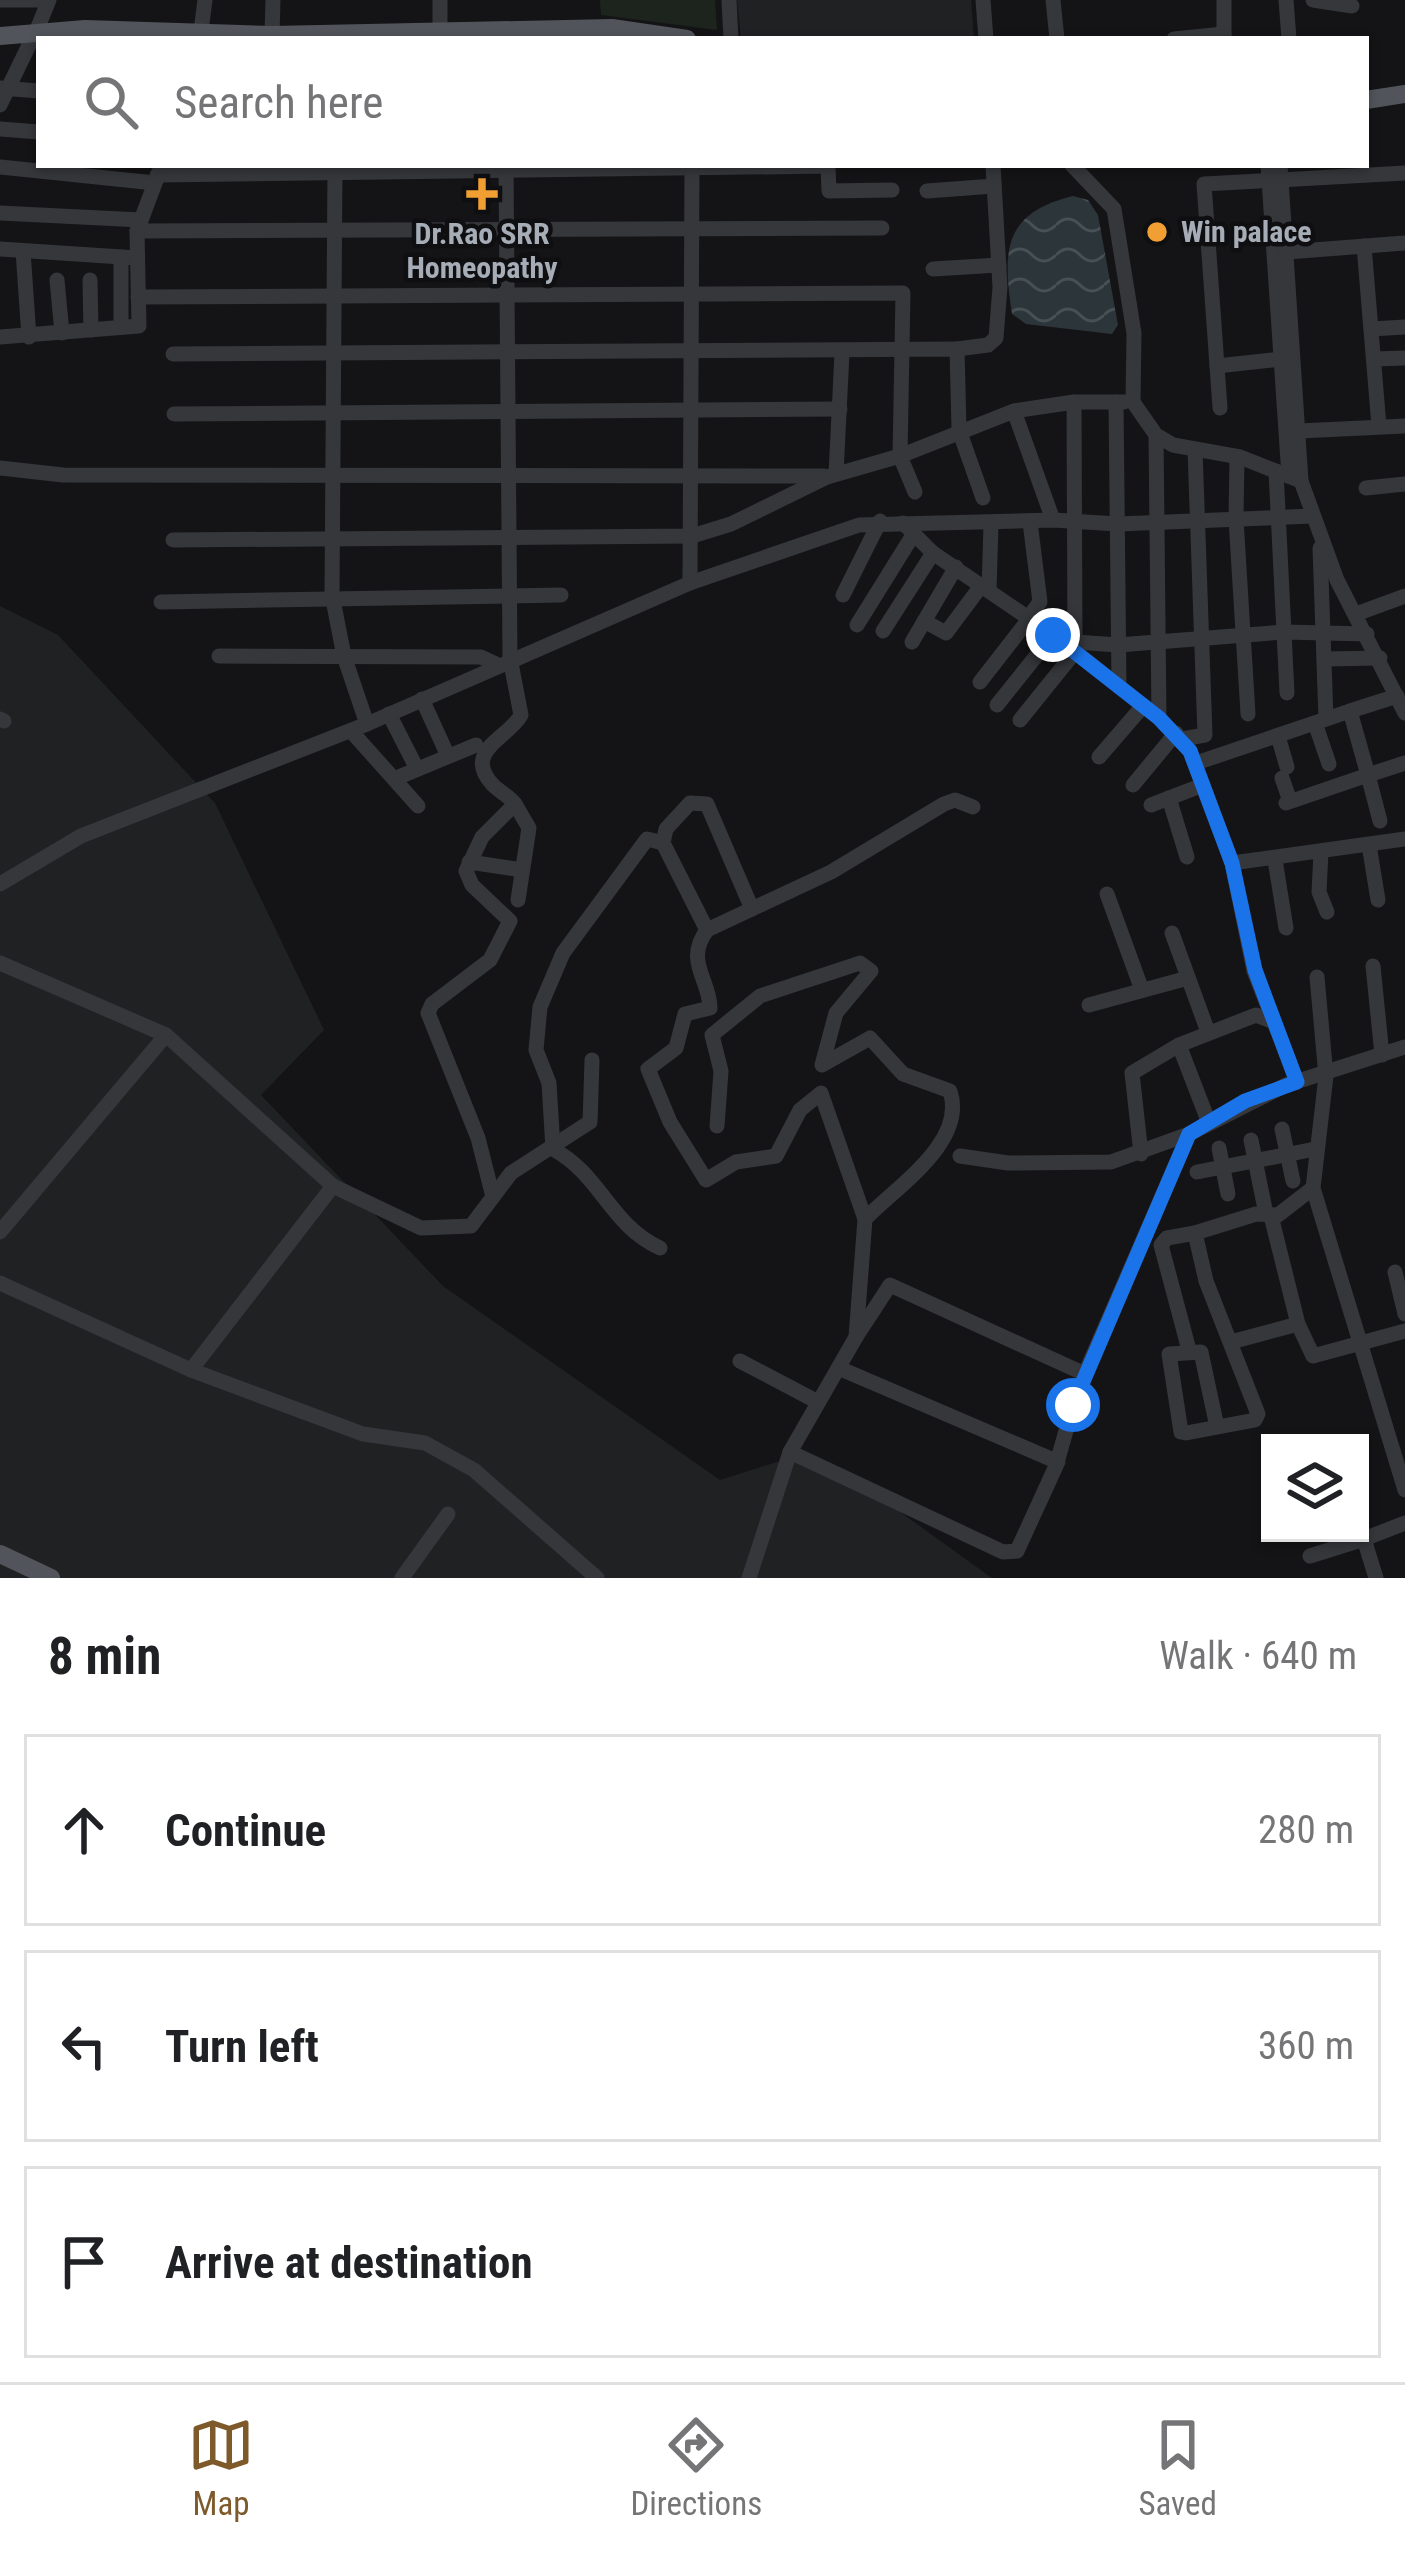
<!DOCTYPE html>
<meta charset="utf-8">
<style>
:root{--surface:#fff;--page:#f6f6f6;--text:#202124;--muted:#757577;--line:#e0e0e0;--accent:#7e5a2a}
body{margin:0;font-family:"Roboto Condensed",sans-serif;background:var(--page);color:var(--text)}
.controls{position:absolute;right:36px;bottom:36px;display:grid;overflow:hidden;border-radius:0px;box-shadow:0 3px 9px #0004}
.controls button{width:108px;height:108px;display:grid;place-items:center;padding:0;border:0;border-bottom:3px solid var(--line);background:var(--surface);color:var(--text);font:60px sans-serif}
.stop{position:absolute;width:36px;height:36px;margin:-27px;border:9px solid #1a73e8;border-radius:50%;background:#fff}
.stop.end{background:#1a73e8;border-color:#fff;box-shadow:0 3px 12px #0008}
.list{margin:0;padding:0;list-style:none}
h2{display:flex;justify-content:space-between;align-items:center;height:156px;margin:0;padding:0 48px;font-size:51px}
h2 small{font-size:39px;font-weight:400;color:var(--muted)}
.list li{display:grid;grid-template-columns:78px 1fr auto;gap:36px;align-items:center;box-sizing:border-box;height:192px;margin:0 24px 24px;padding:0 24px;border:3px solid var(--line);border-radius:0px}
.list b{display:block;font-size:45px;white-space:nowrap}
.list em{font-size:39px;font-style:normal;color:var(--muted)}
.icon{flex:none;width:66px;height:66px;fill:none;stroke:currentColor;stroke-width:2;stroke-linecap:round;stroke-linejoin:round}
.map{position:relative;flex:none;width:1405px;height:1578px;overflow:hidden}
.search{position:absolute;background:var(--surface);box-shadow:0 3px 9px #0004;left:36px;right:36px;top:36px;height:132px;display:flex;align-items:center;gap:30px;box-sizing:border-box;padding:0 42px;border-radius:0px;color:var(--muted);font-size:45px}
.sheet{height:804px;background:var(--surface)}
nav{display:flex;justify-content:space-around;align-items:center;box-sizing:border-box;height:168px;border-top:3px solid var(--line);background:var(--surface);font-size:33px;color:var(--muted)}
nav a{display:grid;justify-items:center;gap:6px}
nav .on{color:var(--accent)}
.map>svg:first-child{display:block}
</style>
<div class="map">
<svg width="1405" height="1578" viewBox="0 0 1405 1578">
<defs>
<pattern id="water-waves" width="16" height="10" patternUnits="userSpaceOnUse" patternTransform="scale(3)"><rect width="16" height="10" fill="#2b353a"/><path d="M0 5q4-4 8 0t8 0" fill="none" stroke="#475054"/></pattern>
</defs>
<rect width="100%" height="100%" fill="#141416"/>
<g fill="#202123">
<path d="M 737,0 L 971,0 L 974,39 L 741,39 Z"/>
<path d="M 0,606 L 58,635 L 215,803 L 324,1030 L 261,1095 L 443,1286 L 720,1480 L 805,1453 L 878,1496 L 992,1578 L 0,1578 Z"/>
</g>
<path fill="#1c241d" d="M 600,0 L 715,0 L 717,30 L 601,15 Z"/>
<path fill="url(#water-waves)" d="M 1073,196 L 1088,200 L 1098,215 L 1118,325 L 1112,334 L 1026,324 L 1012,314 C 1002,249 1004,213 1073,196 Z"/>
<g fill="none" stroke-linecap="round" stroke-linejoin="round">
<g stroke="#35373b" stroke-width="15">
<path d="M 0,0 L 39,0"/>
<path d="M 729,0 L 731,39"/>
<path d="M 983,0 L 986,39"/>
<path d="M 1053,0 L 1057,39"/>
<path d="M 1224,0 L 1224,39"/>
<path d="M 1286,0 L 1289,39"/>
<path d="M 1313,0 L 1352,6"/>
<path d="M 36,32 L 49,0"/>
<path d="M 440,32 L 440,0"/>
<path d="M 272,35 L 273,0"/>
<path d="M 200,39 L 205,0"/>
<path d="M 1174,39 L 1224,34"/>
<path d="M 0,88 L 39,91"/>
<path d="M 0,105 L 31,41"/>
<path d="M 0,129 L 39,132"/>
<path d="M 335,165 L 332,595 L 344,656 L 367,724"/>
<path d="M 1072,165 L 1114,209 L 1134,333 L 1133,402 L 1156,435 L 1173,445 L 1240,457 L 1301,481 L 1337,580 L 1405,713"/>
<path d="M 1268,165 L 1289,476"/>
<path d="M 1280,165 L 1301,481"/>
<path d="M 0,167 L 155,183"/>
<path d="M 157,175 L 828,166 L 829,191 L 892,190"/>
<path d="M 927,191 L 994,186"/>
<path d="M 0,213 L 141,220"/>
<path d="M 137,231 L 882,228"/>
<path d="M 1364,246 L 1379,426"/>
<path d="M 0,249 L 137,258"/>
<path d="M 23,251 L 29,337"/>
<path d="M 1287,252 L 1405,243"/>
<path d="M 121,257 L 121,327"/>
<path d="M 933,269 L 999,265"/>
<path d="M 57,280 L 62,333"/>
<path d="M 90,280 L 91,330"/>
<path d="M 138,297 L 903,293 L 900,456 L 915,492"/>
<path d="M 1371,329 L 1405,327"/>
<path d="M 0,337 L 139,326 L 137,231 L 161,167"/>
<path d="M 957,349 L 988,345 L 996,338 L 1000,287 L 993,165"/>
<path d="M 173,354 L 957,349 L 959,430 L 983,498"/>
<path d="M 1374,359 L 1405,358"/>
<path d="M 1217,366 L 1291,358"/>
<path d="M 1074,402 L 1075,642"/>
<path d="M 1116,402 L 1119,687"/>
<path d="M 1220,408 L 1204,184 L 1405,173"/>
<path d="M 1014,411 L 1074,402 L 1124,402"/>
<path d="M 174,414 L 840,409"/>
<path d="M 1299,431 L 1405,426"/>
<path d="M 1156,435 L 1159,718"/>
<path d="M 1237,457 L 1236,519 L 1248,714"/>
<path d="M 0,468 L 63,475 L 824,476"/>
<path d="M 1276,471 L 1287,693"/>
<path d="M 836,474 L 842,353"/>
<path d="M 1366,488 L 1405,484"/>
<path d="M 903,523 L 933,553 L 1062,641 L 1118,645 L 1284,632 L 1367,634"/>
<path d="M 173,540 L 692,536 L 731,524 L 827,477 L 900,456 L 1014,411 L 1053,520"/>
<path d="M 1320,548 L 1326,719"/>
<path d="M 690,583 L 692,165"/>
<path d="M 989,591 L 991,524"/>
<path d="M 843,595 L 880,521"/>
<path d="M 161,602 L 561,595"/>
<path d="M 1356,614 L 1405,596"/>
<path d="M 1028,618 L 1040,602 L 1030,522"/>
<path d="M 924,621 L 946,633 L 981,586"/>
<path d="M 857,625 L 913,535"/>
<path d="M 883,631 L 933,553"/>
<path d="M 1062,641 L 1159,718 L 1190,751 L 1232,863 L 1254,971 L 1274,1022"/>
<path d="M 912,642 L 956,567"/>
<path d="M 219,656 L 481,657 L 496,664"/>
<path d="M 1324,659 L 1380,658"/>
<path d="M 980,682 L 1029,619"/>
<path d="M 422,699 L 448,756"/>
<path d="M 997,705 L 1053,635"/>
<path d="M 1350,711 L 1397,696"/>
<path d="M 389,714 L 417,769"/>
<path d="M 0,719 L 4,721"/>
<path d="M 1020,720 L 1074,653"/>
<path d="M 1315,723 L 1329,764"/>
<path d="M 351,731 L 418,806"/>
<path d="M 1278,736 L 1287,767"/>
<path d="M 1182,739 L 1205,735 L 1195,449"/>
<path d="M 1099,757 L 1143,706"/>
<path d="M 1196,763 L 1350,711 L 1368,775 L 1405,763"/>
<path d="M 1282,778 L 1290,801"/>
<path d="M 394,779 L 476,745"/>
<path d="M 1133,785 L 1176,733"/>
<path d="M 1169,798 L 1187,857"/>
<path d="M 1286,803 L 1368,775 L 1380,821"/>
<path d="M 515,804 L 529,828 L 518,900"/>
<path d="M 1151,805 L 1203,785"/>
<path d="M 1369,845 L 1378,900"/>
<path d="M 1321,852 L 1319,892 L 1327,912"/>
<path d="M 1275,860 L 1286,928"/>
<path d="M 469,862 L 522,870"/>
<path d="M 1232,863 L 1405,839"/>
<path d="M 0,884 L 81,836 L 367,724 L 690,583 L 859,525 L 1053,520 L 1118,524 L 1312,516"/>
<path d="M 1107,894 L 1142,990"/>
<path d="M 707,930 L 663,843 L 666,829 L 690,803 L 707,804 L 752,909"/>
<path d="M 1172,933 L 1208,1032"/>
<path d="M 0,963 L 166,1035 L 333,1186 L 191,1370"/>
<path d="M 1373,966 L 1382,1055"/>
<path d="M 1317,977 L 1326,1076 L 1313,1188 L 1405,1490"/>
<path d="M 1089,1005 L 1188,978"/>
<path d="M 1179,1045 L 1209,1123"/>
<path d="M 717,1126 L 721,1071 L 712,1035 L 760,996 L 860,963 L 871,971 L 836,1013 L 822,1065 L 870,1038 L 903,1074 L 950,1091 C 967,1142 897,1186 865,1219 L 856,1337 L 790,1452 L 749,1578"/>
<path d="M 1282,1129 L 1293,1181"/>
<path d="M 1251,1140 L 1266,1214"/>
<path d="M 1219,1148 L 1228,1194"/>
<path d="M 1141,1154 L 1132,1073 L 1179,1045 L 1256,1015 L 1274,1022 L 1297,1082"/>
<path d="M 960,1156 L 1008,1163 L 1111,1162 L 1189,1134 L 1286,1085 L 1405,1047"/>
<path d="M 1197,1172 L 1315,1149"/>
<path d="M 333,1186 L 421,1228 L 471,1226 L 511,1173 L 590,1122 L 592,1060"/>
<path d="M 492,1193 L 478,1138 L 428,1013 L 432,1004 L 490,960 L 510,921 L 472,885 L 466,871 L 482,837 L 515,804 C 509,796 500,792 493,785 C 461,751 510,737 521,715 L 510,658 L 506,165"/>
<path d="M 1271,1216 L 1298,1324 L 1313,1356 L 1405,1331"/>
<path d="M 865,1219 L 821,1093 L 800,1110 L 776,1156 L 736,1162 L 706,1180 L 670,1122 L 648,1069 L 676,1048 L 685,1014 L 710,1008 C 710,980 684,961 707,930 L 831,872 L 944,804 L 955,800 L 973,807"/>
<path d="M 0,1232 L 166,1035"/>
<path d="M 660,1248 C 609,1224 602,1176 553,1149 L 549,1083 L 536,1050 L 540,1007 L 563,953 L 647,839 L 663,843"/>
<path d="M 1395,1272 L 1405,1314"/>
<path d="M 0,1283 L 191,1370 L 363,1434 L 425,1443 L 474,1470 L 597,1578"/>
<path d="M 856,1337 L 890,1285 L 1085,1374"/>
<path d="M 1231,1342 L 1298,1324"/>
<path d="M 1189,1350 L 1161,1245 L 1167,1238 L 1195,1233"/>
<path d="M 740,1361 L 816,1401"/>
<path d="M 841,1369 L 1058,1462"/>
<path d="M 1217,1427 L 1201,1352 L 1169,1354 L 1181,1432 L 1186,1433 L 1255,1420 L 1258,1414 L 1206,1281 L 1195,1233 L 1256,1214 L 1278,1215 L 1313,1188"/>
<path d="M 790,1452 L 1003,1552 L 1017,1551 L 1056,1466 L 1077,1392 L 1189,1134"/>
<path d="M 1310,1556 L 1364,1539 L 1360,1525"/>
<path d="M 402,1578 L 448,1514"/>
<path d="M 1376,1578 L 1364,1539 L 1405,1523"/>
</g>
<g stroke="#51545a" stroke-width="18">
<path d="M 0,36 L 85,29 L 272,35 L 612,28 L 687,39"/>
<path d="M 1366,100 L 1405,94"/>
<path d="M 0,1554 L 51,1578"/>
</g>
</g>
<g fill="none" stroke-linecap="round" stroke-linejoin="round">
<path stroke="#1a73e8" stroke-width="15" d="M 1053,635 L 1159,718 L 1190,751 L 1232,863 L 1255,970 L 1297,1082 L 1245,1101 L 1189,1134 L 1073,1405"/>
</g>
<g fill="#f19f32" stroke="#0f0f11" stroke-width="4.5">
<path d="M476 176h12v12h12v12h-12v12h-12v-12h-12v-12h12z"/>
<circle cx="1157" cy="232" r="12"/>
</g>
<g text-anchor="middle" stroke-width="9" stroke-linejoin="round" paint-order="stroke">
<g font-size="30" font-weight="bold" fill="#a6adb6" stroke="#0f0f11" text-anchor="start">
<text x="1181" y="242">Win palace</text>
<text x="482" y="244" text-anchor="middle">Dr.Rao SRR<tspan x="482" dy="34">Homeopathy</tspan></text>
</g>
</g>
</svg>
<div class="controls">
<button><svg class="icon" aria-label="layers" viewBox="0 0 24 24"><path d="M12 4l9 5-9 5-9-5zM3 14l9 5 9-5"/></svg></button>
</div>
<div class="stop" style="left:1073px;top:1405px"></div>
<div class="stop end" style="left:1053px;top:635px"></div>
<div class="search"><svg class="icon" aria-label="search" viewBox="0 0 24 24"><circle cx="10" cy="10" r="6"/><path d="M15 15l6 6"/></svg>Search here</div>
</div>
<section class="sheet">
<h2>8 min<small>Walk · 640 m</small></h2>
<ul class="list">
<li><svg class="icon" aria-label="ahead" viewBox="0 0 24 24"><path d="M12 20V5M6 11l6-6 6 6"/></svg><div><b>Continue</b></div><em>280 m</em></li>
<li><svg class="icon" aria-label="left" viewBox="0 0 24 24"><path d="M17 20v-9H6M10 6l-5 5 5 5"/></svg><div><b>Turn left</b></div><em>360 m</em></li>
<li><svg class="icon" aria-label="arrive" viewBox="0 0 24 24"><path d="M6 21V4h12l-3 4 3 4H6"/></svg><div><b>Arrive at destination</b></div></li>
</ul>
</section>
<nav>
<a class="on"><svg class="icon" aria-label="map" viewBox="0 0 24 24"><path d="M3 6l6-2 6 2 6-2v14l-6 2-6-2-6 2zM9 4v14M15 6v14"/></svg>Map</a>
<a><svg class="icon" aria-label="directions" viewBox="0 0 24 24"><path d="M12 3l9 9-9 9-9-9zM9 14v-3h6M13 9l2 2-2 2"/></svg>Directions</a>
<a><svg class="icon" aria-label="saved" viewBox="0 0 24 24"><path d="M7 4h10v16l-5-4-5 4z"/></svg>Saved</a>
</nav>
